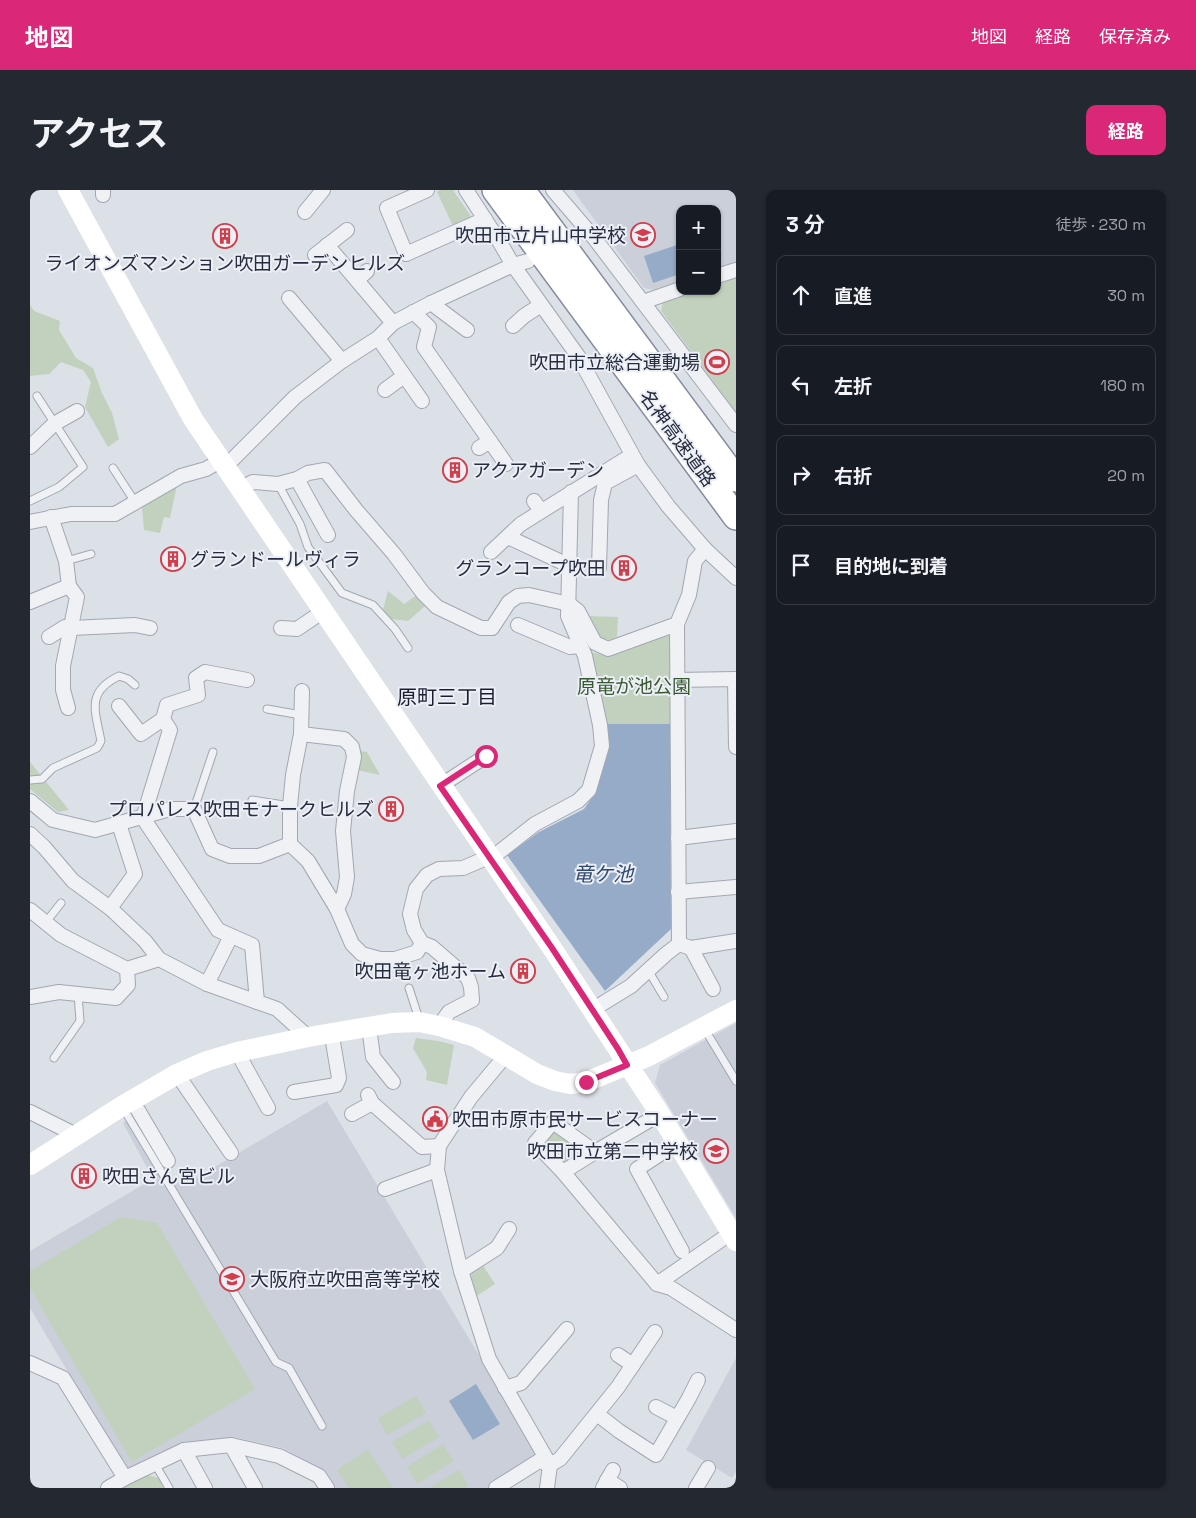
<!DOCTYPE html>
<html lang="ja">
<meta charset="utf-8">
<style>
:root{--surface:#171b24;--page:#242831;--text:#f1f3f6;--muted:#9ea1a6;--line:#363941;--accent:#db2777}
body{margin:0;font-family:"Space Grotesk","Noto Sans JP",sans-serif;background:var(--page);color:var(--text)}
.controls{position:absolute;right:15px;top:15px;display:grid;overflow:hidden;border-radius:10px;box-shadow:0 1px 4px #0004}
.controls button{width:45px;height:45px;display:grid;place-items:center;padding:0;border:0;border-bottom:1px solid var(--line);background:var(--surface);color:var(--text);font:25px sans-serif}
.stop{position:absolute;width:15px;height:15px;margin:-11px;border:4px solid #db2777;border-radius:50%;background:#fff}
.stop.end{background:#db2777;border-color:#fff;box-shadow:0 1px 5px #0008}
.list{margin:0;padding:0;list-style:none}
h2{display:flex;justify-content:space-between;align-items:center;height:65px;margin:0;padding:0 20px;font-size:21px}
h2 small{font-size:16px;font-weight:400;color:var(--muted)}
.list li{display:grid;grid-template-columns:32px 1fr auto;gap:15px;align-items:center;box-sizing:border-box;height:80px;margin:0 10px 10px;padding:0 10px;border:1px solid var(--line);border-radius:10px}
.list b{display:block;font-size:19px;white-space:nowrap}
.list em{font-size:16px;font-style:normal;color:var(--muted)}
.icon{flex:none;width:28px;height:28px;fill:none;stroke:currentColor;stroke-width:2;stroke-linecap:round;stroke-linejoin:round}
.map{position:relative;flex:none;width:706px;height:1298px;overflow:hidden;border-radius:10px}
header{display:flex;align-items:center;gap:30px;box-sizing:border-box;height:70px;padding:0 25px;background:var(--accent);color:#fff}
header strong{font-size:24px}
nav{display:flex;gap:28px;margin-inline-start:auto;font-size:18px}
.intro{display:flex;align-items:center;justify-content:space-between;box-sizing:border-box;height:120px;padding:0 30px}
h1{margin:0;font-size:35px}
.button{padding:12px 22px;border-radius:10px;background:var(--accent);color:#fff;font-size:18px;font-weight:700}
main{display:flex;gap:30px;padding:0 30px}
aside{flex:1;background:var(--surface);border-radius:10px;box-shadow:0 1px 4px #0004}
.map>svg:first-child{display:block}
</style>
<header>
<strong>地図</strong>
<nav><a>地図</a><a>経路</a><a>保存済み</a></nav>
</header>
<div class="intro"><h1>アクセス</h1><a class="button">経路</a></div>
<main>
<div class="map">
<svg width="706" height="1298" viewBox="0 0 706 1298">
<rect width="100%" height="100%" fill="#dce0e7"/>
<g fill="#cacfd9">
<path d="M 543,0 L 706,0 L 706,72 L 687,78 L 687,19 L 650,19 L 650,91 L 624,100 L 614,98 Z"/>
<path d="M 706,833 L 706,1028 L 625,893 L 630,875 Z"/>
<path d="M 297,911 L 508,1264 L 507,1269 L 457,1298 L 306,1298 L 292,1279 L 253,1258 L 204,1247 L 152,1255 L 123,1266 L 97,1281 L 0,1118 L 0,1061 L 123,989 L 93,933 L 106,924 L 145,992 L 154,995 Z"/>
<path d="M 706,1168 L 706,1282 L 702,1288 L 656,1260 Z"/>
</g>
<g fill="#c1d1bd">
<path d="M 410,0 L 423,0 L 442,28 L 423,36 L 407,2 Z"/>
<path d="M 706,88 L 706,222 L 631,121 L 633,113 L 668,101 L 687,101 L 687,95 Z"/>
<path d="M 0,115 L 4,121 L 30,131 L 29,140 L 46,168 L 63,178 L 72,203 L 82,223 L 89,249 L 78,257 L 55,217 L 61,192 L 53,180 L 31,172 L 19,184 L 0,186 Z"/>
<path d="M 147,295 L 140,328 L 134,327 L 130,343 L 114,340 L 112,316 Z"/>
<path d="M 358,401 L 374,414 L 387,405 L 396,415 L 378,431 L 361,429 L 353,420 Z"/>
<path d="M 557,426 L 588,427 L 587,447 L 580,450 L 573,449 L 565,440 Z"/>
<path d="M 641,441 L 640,534 L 575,534 L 561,462 L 578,466 Z"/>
<path d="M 328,561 L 337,562 L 350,585 L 327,580 Z"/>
<path d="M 0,572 L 39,620 L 28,622 L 0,599 Z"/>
<path d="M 386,848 L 408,851 L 424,855 L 417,895 L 396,890 L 397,882 L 383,858 Z"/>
<path d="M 526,940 L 551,958 L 551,963 L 533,974 L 514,955 L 513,950 L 520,941 Z"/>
<path d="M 91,1027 L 127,1033 L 225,1199 L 102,1272 L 0,1098 L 0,1081 Z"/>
<path d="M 452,1074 L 465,1094 L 445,1107 C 439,1088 435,1087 452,1074 Z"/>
<path d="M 386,1206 L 396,1223 L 357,1245 L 348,1228 Z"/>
<path d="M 399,1230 L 409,1247 L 372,1269 L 362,1252 Z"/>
<path d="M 413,1254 L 423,1271 L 387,1294 L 377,1277 Z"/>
<path d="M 338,1259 L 363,1298 L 319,1298 L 307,1280 Z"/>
<path d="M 429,1280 L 439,1296 L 435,1298 L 399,1298 Z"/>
<path d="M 117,1285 L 129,1288 L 134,1298 L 92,1298 Z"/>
</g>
<g fill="#96abc8">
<path d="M 650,54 L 650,84 L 623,93 L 614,66 Z"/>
<path d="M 575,534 L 640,534 L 641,739 L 575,801 L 477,665 L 509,642 L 554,619 L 566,602 L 578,562 Z"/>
<path d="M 446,1194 L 470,1234 L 443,1250 L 419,1211 Z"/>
</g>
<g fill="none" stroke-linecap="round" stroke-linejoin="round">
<defs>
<g id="lane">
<path d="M 83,278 L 105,312"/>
<path d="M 248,294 L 270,334 L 278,357 L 312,403 L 343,415 L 365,439 L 378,458"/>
<path d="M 0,311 L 29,297 L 53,277 L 7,206"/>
<path d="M 36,371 L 61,364"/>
<path d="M 237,519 L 271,525"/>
<path d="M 0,590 L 12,589 L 23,578 L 67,558 L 71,551 C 65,520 56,502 89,486 L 98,489 L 105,495"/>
<path d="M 222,610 L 260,616"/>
<path d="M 164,619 L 183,562"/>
<path d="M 16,732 L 31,713"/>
<path d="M 618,780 L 634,807"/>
<path d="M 379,798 L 389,829"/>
<path d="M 674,838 L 706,891"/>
<path d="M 24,868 L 50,831 L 48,804"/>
<path d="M 93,918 L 246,1172 L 259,1178 L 292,1236"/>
<path d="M 125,1274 L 139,1298"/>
</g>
<g id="street">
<path d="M 73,0 L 73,5"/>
<path d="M 397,0 L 357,18 L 376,64 L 455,29"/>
<path d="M 436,0 L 469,51 L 483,75 L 548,166 L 608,275 L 638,316 L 675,359 L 706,388"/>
<path d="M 523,0 L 565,49 L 706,235"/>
<path d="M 275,22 L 293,0"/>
<path d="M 297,55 L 363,133"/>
<path d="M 285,65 L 317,40"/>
<path d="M 687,86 L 706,80"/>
<path d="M 327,90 L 337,81"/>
<path d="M 259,108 L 312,171"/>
<path d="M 613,112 L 650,99"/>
<path d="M 401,113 L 437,140"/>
<path d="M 383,122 L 399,137 L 394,157 L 476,274"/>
<path d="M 483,136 L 494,126 L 511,115"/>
<path d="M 348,148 L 392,211"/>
<path d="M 355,200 L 374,186"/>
<path d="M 0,257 L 24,234 L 47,221"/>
<path d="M 449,258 L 460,251"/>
<path d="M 267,289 L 298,345"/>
<path d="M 209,299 L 223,292 L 248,294 L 267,289 L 278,283 L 295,280 L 326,320 L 364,364 L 393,403 L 407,417 L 451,438 L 462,438 L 479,412 L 488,406 L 499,405 L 539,414 L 548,421 L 565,453 L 578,459 L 647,434 L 659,405 L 665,371 L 675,359"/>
<path d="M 504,311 L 511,321"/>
<path d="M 21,327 L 36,371 L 39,396 L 47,407 L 33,476 L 33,500 L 38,518"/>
<path d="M 0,332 L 41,324 L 85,324 L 151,286 L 176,279 L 183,275 L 201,271 L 265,207 L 312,171 L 348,148 L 363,133 L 401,113 L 483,75 L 498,71"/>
<path d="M 478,347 L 540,376"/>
<path d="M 461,362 L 491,334 L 602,265"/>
<path d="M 569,378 L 571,310 L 575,293 L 608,275"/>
<path d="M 0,412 L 39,396"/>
<path d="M 488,435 L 540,457 L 550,456"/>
<path d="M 251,438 L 267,439 L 292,422"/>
<path d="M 19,447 L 35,437 L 42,438 L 105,435 L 120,438"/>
<path d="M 647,490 L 705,489 L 706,557"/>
<path d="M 272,501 L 271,544 L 263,585 L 260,616 L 260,654 L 278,671 L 307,719 L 322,754 L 332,764 L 350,769 L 365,769 L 387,762 L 392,753"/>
<path d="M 89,516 L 111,544 L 133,529 L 137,515 L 168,505 L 166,488 L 175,482 L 217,490"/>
<path d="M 133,529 L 140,540 L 113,628 L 188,740 L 222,755 L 227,812"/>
<path d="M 271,544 L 314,549 L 322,557 L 324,567 L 317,601 L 313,641 L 317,687 L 314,704 L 307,719"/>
<path d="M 410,596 L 456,566"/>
<path d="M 0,611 L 23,630 L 65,640 L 140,619 L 164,619 L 182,659 L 200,666 L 229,666 L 260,654"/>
<path d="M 0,644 L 14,657 L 43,691 L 80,718 L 115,751 L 129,769 L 177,794 L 247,819 L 278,847"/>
<path d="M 648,648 L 706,641"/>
<path d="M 648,702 L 706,697"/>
<path d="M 80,718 L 105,684 L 89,634"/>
<path d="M 0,720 L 31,745 L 97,779 L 129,769"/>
<path d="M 649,754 L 661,758 L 706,751"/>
<path d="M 661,758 L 683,799"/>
<path d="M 177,794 L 201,746"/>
<path d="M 0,807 L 29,802 L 86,808 L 98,795 L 97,779"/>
<path d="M 562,820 L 601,796 L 636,764 L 649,754 L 647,434"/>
<path d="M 409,836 L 419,822 L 442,810 L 441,797 L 438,788 L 402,757 L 392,753 L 384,740 L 380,724 L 386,699 L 397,685 L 409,679 L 433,678 L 468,663 L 505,634 L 548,611 L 559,600 L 572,556 L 570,535 L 555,466 L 538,426 L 541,302"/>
<path d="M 339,837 L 343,867 L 363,892"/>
<path d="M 207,862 L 238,918"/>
<path d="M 475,864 L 471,871 L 441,907 L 409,956 L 407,980 L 431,1081 L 459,1169 L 520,1275 L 517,1298"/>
<path d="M 147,884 L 201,963"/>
<path d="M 264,902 L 306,895 L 309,888 L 303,852 L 301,844"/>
<path d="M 338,905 L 342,913 L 392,957 L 409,956"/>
<path d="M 102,910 L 138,971"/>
<path d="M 0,922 L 46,945"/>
<path d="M 322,924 L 342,913"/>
<path d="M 647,953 L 607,979 L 652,1061"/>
<path d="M 565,962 L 523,932 L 505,953 L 533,982 L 627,1094 L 641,1098 L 706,1140"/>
<path d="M 533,982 L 565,962 L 630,924"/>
<path d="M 355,999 L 407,980"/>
<path d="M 431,1081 L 467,1058 L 479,1039"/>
<path d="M 627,1094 L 701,1043"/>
<path d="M 588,1165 L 603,1175"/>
<path d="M 0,1173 L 33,1188 L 95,1288"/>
<path d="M 475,1198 L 491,1193 L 537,1139"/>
<path d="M 626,1217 L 647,1228"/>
<path d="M 567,1224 L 589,1241 L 626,1265 L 659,1208 L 668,1190"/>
<path d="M 201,1255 L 225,1298"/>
<path d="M 154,1260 L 175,1298"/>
<path d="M 577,1290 L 590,1298"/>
<path d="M 78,1298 L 95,1288 L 154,1260 L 201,1255 L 249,1266 L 289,1286 L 297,1298"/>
<path d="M 466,1298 L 509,1271 L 520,1275 L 530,1269 L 588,1197 L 625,1142"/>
<path d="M 573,1298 L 583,1280"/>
<path d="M 666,1298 L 678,1278"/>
</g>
<g id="highway">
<path d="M 465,0 L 706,327"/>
<path d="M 492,0 L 706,289"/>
</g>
</defs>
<use href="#lane" stroke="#a2a7b1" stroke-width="9"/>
<use href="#street" stroke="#a2a7b1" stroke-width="16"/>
<use href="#highway" stroke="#848c9e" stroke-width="28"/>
<use href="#lane" stroke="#eff1f5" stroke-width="7"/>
<use href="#street" stroke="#eff1f5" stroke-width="14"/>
<g stroke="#fff" stroke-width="20">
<path d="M 38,0 L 163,229 L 522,758 L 630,924 L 706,1051"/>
<path d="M 0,975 L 92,916 L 147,884 L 177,871 L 207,862 L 278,847 L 362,833 L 389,832 L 409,836 L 445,847 L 507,884 L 525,891 L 540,894 L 556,892 L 619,866 L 706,820"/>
</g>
<use href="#highway" stroke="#fff" stroke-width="25"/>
</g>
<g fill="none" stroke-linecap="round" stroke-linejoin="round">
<path stroke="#db2777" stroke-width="6" d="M 456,566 L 410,596 L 522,758 L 588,859 L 597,875 L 556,892"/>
</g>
<defs>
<symbol id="school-ring" viewBox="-11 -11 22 22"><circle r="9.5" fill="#eceff5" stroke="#d13d4a" stroke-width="1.5"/><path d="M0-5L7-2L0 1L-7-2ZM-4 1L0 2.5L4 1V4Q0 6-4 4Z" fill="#d13d4a"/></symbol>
<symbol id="building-ring" viewBox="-11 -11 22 22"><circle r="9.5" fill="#eceff5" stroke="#d13d4a" stroke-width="1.5"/><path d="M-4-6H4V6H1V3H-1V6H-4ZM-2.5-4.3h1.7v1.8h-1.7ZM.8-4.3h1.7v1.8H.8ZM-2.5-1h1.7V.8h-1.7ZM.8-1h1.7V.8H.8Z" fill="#d13d4a"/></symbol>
<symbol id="stadium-ring" viewBox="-11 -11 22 22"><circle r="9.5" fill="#eceff5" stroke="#d13d4a" stroke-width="1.5"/><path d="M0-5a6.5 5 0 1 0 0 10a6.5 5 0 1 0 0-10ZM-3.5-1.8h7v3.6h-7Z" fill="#d13d4a"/></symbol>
<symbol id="civic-ring" viewBox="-11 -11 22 22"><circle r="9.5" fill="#eceff5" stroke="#d13d4a" stroke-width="1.5"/><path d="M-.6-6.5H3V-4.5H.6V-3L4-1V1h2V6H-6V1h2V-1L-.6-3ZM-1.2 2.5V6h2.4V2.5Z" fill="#d13d4a"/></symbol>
</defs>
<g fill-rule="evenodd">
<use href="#school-ring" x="599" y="31" width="28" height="28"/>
<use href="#building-ring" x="181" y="32" width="28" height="28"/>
<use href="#stadium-ring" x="673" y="158" width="28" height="28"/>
<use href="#building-ring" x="411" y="266" width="28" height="28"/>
<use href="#building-ring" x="129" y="355" width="28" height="28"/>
<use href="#building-ring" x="580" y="364" width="28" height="28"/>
<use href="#building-ring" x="347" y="605" width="28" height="28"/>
<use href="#building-ring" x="479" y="767" width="28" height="28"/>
<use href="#civic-ring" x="391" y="915" width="28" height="28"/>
<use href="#school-ring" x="672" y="947" width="28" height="28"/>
<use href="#building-ring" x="40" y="972" width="28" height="28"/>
<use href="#school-ring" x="188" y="1075" width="28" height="28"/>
</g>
<g text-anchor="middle" stroke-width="4" stroke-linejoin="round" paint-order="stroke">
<g font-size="19" fill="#262d3e" stroke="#eceff5" text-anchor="end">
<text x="596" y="52">吹田市立片山中学校</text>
<text x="195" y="80" text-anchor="middle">ライオンズマンション吹田ガーデンヒルズ</text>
<text x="670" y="179">吹田市立総合運動場</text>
<text x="442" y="287" text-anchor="start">アクアガーデン</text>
<text x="160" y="376" text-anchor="start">グランドールヴィラ</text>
<text x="576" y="385">グランコープ吹田</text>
<text x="344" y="626">プロパレス吹田モナークヒルズ</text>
<text x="476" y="788">吹田竜ヶ池ホーム</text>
<text x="422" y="936" text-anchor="start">吹田市原市民サービスコーナー</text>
<text x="668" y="968">吹田市立第二中学校</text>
<text x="72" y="993" text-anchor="start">吹田さん宮ビル</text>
<text x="220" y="1096" text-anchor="start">大阪府立吹田高等学校</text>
</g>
<g font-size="19" fill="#262d3e" stroke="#eceff5">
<text transform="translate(648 248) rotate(54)" y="7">名神高速道路</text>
</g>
<g font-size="19" fill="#385a33" stroke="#eceff5">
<text x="604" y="503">原竜が池公園</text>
</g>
<g font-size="20" fill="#181e2e" stroke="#eceff5">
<text x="417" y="514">原町三丁目</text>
</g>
<g font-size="20" font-style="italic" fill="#2f4972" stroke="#eceff5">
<text x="573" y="691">竜ケ池</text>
</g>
</g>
</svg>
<div class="controls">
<button>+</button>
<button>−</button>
</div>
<div class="stop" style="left:456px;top:566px"></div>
<div class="stop end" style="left:556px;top:892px"></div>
</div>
<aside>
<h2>3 分<small>徒歩 · 230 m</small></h2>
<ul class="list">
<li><svg class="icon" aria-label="ahead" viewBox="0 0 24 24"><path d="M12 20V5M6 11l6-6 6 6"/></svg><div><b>直進</b></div><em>30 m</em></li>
<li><svg class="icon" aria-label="left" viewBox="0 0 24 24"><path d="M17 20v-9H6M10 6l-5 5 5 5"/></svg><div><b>左折</b></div><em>180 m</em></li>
<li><svg class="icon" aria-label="right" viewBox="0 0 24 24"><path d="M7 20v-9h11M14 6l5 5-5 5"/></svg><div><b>右折</b></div><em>20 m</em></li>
<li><svg class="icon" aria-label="arrive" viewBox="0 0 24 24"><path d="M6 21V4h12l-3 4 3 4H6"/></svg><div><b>目的地に到着</b></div></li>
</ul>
</aside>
</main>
